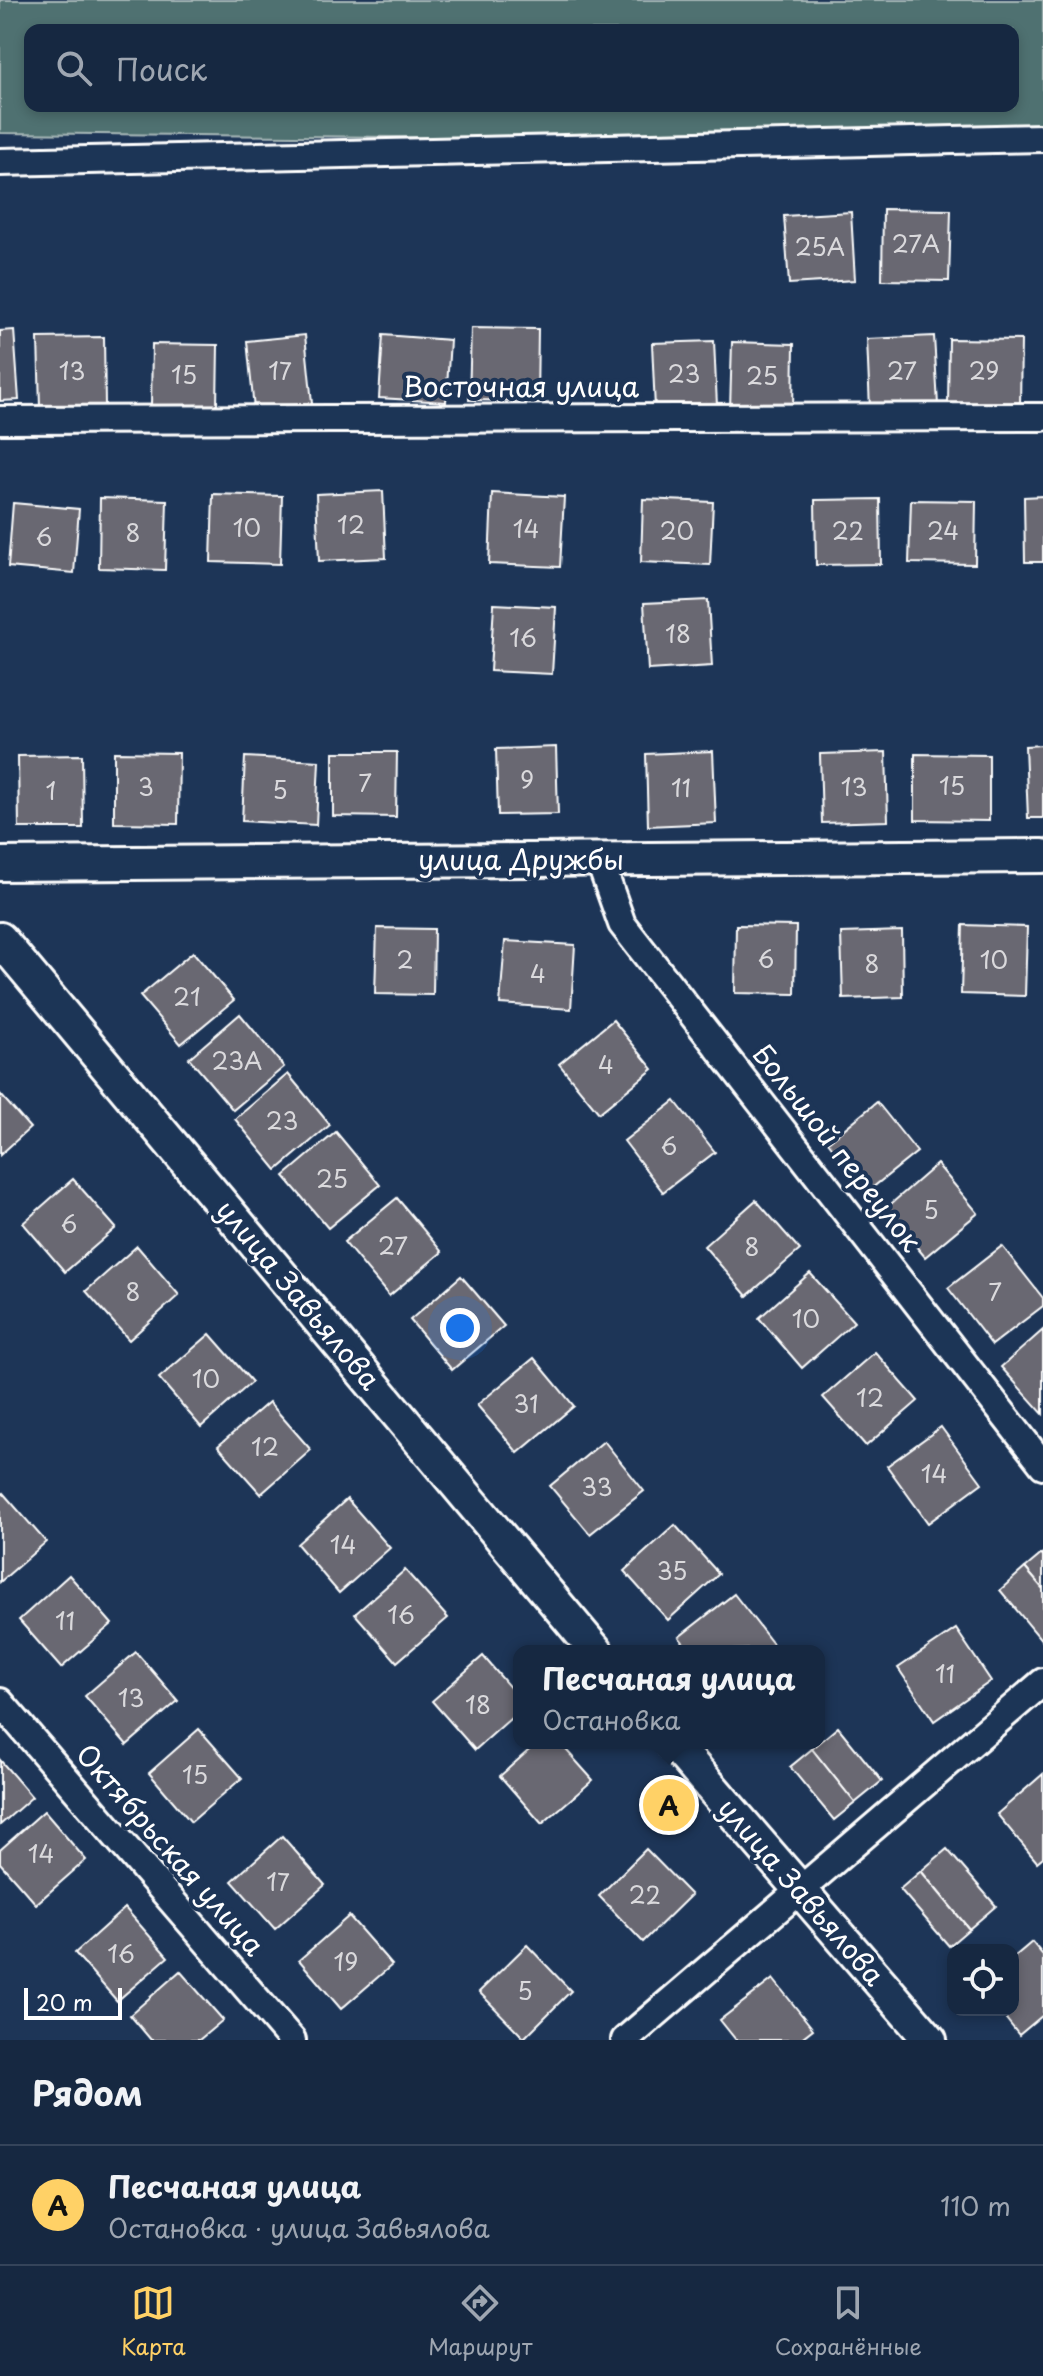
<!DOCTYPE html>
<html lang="ru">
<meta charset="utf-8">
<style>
:root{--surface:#162841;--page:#1f3048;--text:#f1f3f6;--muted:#9ea6b1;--line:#35445a;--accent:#ffd166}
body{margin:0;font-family:"Playpen Sans",sans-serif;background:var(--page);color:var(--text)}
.controls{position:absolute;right:24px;bottom:24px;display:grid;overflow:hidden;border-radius:16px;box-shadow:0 4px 12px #0003}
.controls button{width:72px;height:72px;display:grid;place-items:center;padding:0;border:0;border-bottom:2px solid var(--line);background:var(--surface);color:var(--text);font:40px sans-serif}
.scale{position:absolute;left:24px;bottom:20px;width:98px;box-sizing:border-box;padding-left:8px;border:4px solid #fff;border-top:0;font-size:22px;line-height:28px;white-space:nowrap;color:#fff;-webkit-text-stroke:6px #1d3557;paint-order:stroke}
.you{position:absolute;left:460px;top:1328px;width:28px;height:28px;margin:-20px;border:6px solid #fff;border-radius:50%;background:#1a73e8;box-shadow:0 0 0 12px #1a73e833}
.badge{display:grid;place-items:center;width:52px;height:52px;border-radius:50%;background:var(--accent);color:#111;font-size:26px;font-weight:700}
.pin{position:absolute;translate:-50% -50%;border:4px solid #fff;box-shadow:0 2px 8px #0006}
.popup{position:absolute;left:513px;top:1645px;width:312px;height:104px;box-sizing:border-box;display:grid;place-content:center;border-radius:16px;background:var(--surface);filter:drop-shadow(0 2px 6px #0005);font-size:26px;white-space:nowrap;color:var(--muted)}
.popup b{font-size:30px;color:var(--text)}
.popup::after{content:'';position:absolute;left:50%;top:100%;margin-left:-16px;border:16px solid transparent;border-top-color:var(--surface)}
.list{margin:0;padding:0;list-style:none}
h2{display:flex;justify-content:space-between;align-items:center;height:104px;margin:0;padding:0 32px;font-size:34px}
h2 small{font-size:26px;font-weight:400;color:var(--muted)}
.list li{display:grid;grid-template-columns:52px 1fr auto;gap:24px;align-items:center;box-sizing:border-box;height:120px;padding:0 32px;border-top:2px solid var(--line)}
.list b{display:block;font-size:30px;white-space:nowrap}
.list p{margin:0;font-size:26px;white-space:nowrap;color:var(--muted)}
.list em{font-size:26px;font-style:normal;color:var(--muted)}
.icon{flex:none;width:44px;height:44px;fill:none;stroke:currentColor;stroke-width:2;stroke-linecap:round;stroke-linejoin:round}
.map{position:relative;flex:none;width:1043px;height:2040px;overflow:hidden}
.search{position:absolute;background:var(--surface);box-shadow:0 4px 12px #0003;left:24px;right:24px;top:24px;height:88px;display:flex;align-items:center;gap:20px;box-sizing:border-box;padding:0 28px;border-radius:16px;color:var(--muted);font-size:30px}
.sheet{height:224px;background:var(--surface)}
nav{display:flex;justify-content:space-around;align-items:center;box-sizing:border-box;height:112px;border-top:2px solid var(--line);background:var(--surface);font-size:22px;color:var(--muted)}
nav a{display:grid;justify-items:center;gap:4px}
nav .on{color:var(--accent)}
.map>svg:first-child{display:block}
</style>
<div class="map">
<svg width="1043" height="2040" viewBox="0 0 1043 2040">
<rect width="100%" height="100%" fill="#1d3557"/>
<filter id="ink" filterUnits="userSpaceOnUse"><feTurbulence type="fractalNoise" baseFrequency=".0125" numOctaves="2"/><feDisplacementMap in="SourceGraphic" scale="16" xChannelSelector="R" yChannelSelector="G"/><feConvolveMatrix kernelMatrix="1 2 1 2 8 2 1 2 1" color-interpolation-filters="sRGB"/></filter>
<g filter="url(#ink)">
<path fill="#507171" stroke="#a8b8b8" stroke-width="2" fill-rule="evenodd" d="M 0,0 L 1043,0 L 1043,126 L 598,139 L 0,133 ZM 30,30 L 1013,30 L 1013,106 L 30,106 Z"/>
<g fill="#696872" stroke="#fff" stroke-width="2">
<path d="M 883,209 L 951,210 L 949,281 L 882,280 Z"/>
<path d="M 851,212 L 855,280 L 789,284 L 784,216 Z"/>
<path d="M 471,328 L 538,329 L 537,401 L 469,400 Z"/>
<path d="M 14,330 L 19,400 L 0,401 L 0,331 Z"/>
<path d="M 305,335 L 312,403 L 254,409 L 247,341 Z"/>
<path d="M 383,335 L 450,340 L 446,402 L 379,398 Z"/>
<path d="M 934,336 L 938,405 L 870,409 L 867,339 Z"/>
<path d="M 104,337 L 105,405 L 40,407 L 38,338 Z"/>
<path d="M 949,339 L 1021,340 L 1020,406 L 948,405 Z"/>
<path d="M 714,341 L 717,406 L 655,409 L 652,343 Z"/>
<path d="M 732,342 L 794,344 L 793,411 L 730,409 Z"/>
<path d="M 152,344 L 218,345 L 217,407 L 151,406 Z"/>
<path d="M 383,491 L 386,558 L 319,561 L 316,494 Z"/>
<path d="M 492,493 L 564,497 L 560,567 L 489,564 Z"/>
<path d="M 213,494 L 282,496 L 280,564 L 211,562 Z"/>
<path d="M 1043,496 L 1043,562 L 1025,562 L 1024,497 Z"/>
<path d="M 100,498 L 167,500 L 165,570 L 99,568 Z"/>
<path d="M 643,499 L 713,502 L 710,565 L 641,562 Z"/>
<path d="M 880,499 L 881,564 L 816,565 L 815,500 Z"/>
<path d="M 911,500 L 976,501 L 975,564 L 909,563 Z"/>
<path d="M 13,503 L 79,509 L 74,573 L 8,567 Z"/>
<path d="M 708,600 L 712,666 L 648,670 L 644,603 Z"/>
<path d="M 494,604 L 556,607 L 552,674 L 490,671 Z"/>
<path d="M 1043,745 L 1043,818 L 1028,818 L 1025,746 Z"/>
<path d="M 556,747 L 558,814 L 498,815 L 496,749 Z"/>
<path d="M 713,751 L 716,823 L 648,826 L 646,754 Z"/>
<path d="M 114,752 L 179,753 L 178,824 L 114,823 Z"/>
<path d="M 333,752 L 397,752 L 396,817 L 333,816 Z"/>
<path d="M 886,752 L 888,821 L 822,823 L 820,754 Z"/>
<path d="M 915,754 L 989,755 L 989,821 L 915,820 Z"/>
<path d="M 82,755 L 83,828 L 19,828 L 18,756 Z"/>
<path d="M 245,757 L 319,761 L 316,825 L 242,821 Z"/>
<path d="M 736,925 L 796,926 L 795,994 L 735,993 Z"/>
<path d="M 963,925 L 1027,927 L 1025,996 L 961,994 Z"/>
<path d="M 377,928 L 434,929 L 433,995 L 375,994 Z"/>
<path d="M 902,931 L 903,997 L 843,999 L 841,933 Z"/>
<path d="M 505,941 L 575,945 L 571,1009 L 500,1004 Z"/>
<path d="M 193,952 L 234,1000 L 181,1044 L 140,996 Z"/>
<path d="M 240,1014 L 284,1067 L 233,1110 L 189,1058 Z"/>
<path d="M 613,1020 L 653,1069 L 599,1113 L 559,1064 Z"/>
<path d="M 288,1074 L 330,1125 L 277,1170 L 235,1119 Z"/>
<path d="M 0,1094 L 30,1128 L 0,1155 Z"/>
<path d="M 675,1101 L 715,1152 L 663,1192 L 624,1141 Z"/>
<path d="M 877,1102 L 917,1152 L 867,1192 L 828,1142 Z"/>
<path d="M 336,1132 L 380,1185 L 328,1228 L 284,1176 Z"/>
<path d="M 937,1164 L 978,1213 L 925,1257 L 885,1209 Z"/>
<path d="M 73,1179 L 116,1228 L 65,1272 L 23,1223 Z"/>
<path d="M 397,1198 L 442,1252 L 389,1296 L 344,1242 Z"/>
<path d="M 756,1200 L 800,1250 L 747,1296 L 704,1246 Z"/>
<path d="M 137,1246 L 179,1295 L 129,1340 L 86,1291 Z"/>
<path d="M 1002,1246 L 1043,1298 L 1043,1306 L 992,1345 L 948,1288 Z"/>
<path d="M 810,1273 L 854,1322 L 802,1368 L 759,1318 Z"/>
<path d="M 461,1276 L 504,1326 L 452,1370 L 410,1320 Z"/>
<path d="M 1043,1330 L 1043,1414 L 1001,1367 Z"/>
<path d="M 210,1334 L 252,1382 L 201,1427 L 159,1378 Z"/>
<path d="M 875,1352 L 918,1401 L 866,1446 L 823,1397 Z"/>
<path d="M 534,1358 L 574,1406 L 518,1453 L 477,1405 Z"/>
<path d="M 269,1402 L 311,1450 L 261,1494 L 218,1446 Z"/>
<path d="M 941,1427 L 982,1483 L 928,1523 L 887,1466 Z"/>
<path d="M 604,1441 L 644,1491 L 590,1534 L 550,1486 Z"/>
<path d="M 3,1493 L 46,1542 L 0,1582 L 0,1496 Z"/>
<path d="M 347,1499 L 390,1548 L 339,1593 L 297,1544 Z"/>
<path d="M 675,1525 L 719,1574 L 668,1620 L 624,1571 Z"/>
<path d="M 1043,1553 L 1043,1589 L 1025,1568 Z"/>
<path d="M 1025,1568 L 1043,1589 L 1043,1642 L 1000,1590 Z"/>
<path d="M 405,1570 L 448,1618 L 397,1662 L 355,1614 Z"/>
<path d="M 69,1575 L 112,1624 L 61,1668 L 19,1620 Z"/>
<path d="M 734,1594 L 777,1649 L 690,1651 L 679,1637 Z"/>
<path d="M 956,1629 L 991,1681 L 934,1721 L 898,1668 Z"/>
<path d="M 136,1652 L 178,1701 L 127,1745 L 85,1696 Z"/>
<path d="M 483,1656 L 519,1698 L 519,1711 L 475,1750 L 432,1701 Z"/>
<path d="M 838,1727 L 882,1781 L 855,1803 L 812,1749 Z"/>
<path d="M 199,1729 L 242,1778 L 191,1822 L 149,1773 Z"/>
<path d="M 537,1743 L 560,1743 L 593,1780 L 542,1824 L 500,1776 Z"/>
<path d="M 812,1749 L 855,1803 L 834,1820 L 790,1767 Z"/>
<path d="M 0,1760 L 32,1797 L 0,1825 Z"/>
<path d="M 1043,1774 L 1043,1857 L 1037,1862 L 997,1814 Z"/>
<path d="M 44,1811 L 86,1860 L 36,1904 L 0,1863 L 0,1850 Z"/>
<path d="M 282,1836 L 325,1885 L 275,1929 L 232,1881 Z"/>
<path d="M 646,1849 L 691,1895 L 643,1942 L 599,1896 Z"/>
<path d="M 947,1849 L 996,1906 L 969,1929 L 921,1871 Z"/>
<path d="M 921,1871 L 969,1929 L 949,1946 L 900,1889 Z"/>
<path d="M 125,1908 L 168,1957 L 117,2001 L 75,1953 Z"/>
<path d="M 349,1916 L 392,1965 L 341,2009 L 299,1960 Z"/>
<path d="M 1032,1942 L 1043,1955 L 1043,2015 L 1019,2035 L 999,2010 L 1013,2010 L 1013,1958 Z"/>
<path d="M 527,1945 L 571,1991 L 524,2038 L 479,1992 Z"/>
<path d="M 180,1971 L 223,2020 L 199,2040 L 151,2040 L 130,2015 Z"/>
<path d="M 773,1979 L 813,2029 L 799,2040 L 736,2040 L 720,2020 Z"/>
</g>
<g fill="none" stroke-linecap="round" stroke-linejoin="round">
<defs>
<g id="minor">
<path d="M 0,162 L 1043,138"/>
<path d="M 0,420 L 1043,417"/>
<path d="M 599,859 L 622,924 L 1043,1465"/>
<path d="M 0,1702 L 292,2040"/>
<path d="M 625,2040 L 1043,1682"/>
</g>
<g id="tertiary">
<path d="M 0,864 L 1043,856"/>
<path d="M 0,939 L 596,1651"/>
<path d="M 673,1743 L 930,2040"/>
</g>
</defs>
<use href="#minor" stroke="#fff" stroke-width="32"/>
<use href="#tertiary" stroke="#fff" stroke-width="38"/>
<use href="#minor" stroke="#1d3557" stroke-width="26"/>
<use href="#tertiary" stroke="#1d3557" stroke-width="32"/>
</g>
</g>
<g text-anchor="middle" stroke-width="8" stroke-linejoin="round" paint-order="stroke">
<g font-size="24" fill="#dad9dc">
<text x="916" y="253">27А</text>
<text x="820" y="256">25А</text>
<text x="72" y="380">13</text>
<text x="280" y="380">17</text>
<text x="902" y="380">27</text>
<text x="984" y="380">29</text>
<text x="684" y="383">23</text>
<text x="184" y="384">15</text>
<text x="762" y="385">25</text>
<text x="351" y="534">12</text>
<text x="247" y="537">10</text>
<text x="526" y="538">14</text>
<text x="677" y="540">20</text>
<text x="848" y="540">22</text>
<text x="943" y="540">24</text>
<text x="133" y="542">8</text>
<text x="44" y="546">6</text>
<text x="678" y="643">18</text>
<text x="523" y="647">16</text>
<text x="527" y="789">9</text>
<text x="365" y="792">7</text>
<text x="952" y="795">15</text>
<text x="146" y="796">3</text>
<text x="854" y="796">13</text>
<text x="681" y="797">11</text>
<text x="280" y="799">5</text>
<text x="51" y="800">1</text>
<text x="766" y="968">6</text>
<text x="405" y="969">2</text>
<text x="994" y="969">10</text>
<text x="872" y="973">8</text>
<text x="538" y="983">4</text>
<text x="187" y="1006">21</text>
<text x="237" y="1070">23А</text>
<text x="606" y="1074">4</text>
<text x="282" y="1130">23</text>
<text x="669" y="1155">6</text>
<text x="332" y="1188">25</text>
<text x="931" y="1219">5</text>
<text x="69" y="1233">6</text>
<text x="393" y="1255">27</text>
<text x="752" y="1256">8</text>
<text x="133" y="1301">8</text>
<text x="995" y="1301">7</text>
<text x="806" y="1328">10</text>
<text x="206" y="1388">10</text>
<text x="870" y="1407">12</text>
<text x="526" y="1413">31</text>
<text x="265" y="1456">12</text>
<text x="934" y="1483">14</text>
<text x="597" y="1496">33</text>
<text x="343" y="1554">14</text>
<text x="672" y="1580">35</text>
<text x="401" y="1624">16</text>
<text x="65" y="1630">11</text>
<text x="945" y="1683">11</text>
<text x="131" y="1707">13</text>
<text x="478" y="1714">18</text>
<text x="195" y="1784">15</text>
<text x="41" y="1863">14</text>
<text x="278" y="1891">17</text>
<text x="645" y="1904">22</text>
<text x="121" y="1963">16</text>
<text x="346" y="1971">19</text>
<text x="525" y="2000">5</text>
</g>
<g font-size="28" fill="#fff" stroke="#1d3557">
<text x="521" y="397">Восточная улица</text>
<text x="521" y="870">улица Дружбы</text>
<text transform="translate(837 1148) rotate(52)" y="10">Большой переулок</text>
<text transform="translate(298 1295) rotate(50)" y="10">улица Завьялова</text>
<text transform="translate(170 1850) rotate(49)" y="10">Октябрьская улица</text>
<text transform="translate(801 1892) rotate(49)" y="10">улица Завьялова</text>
</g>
</g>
</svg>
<div class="controls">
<button><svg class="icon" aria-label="locate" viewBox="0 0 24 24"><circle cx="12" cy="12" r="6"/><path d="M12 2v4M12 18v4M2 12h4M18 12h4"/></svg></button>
</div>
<div class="scale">20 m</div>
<div class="you"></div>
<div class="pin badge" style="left:669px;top:1805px">A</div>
<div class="popup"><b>Песчаная улица</b>Остановка</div>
<div class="search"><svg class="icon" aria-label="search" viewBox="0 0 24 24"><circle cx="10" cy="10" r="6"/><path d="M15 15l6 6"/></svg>Поиск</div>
</div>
<section class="sheet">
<h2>Рядом<small></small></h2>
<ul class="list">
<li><span class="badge">A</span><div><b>Песчаная улица</b><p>Остановка · улица Завьялова</p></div><em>110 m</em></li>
</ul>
</section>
<nav>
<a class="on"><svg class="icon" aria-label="map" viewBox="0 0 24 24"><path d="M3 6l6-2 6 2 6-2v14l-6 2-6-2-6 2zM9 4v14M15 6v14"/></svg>Карта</a>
<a><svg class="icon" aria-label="directions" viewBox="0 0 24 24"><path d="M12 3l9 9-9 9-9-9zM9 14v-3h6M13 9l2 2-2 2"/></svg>Маршрут</a>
<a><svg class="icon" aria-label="saved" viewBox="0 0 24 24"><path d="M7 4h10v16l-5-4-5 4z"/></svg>Сохранённые</a>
</nav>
